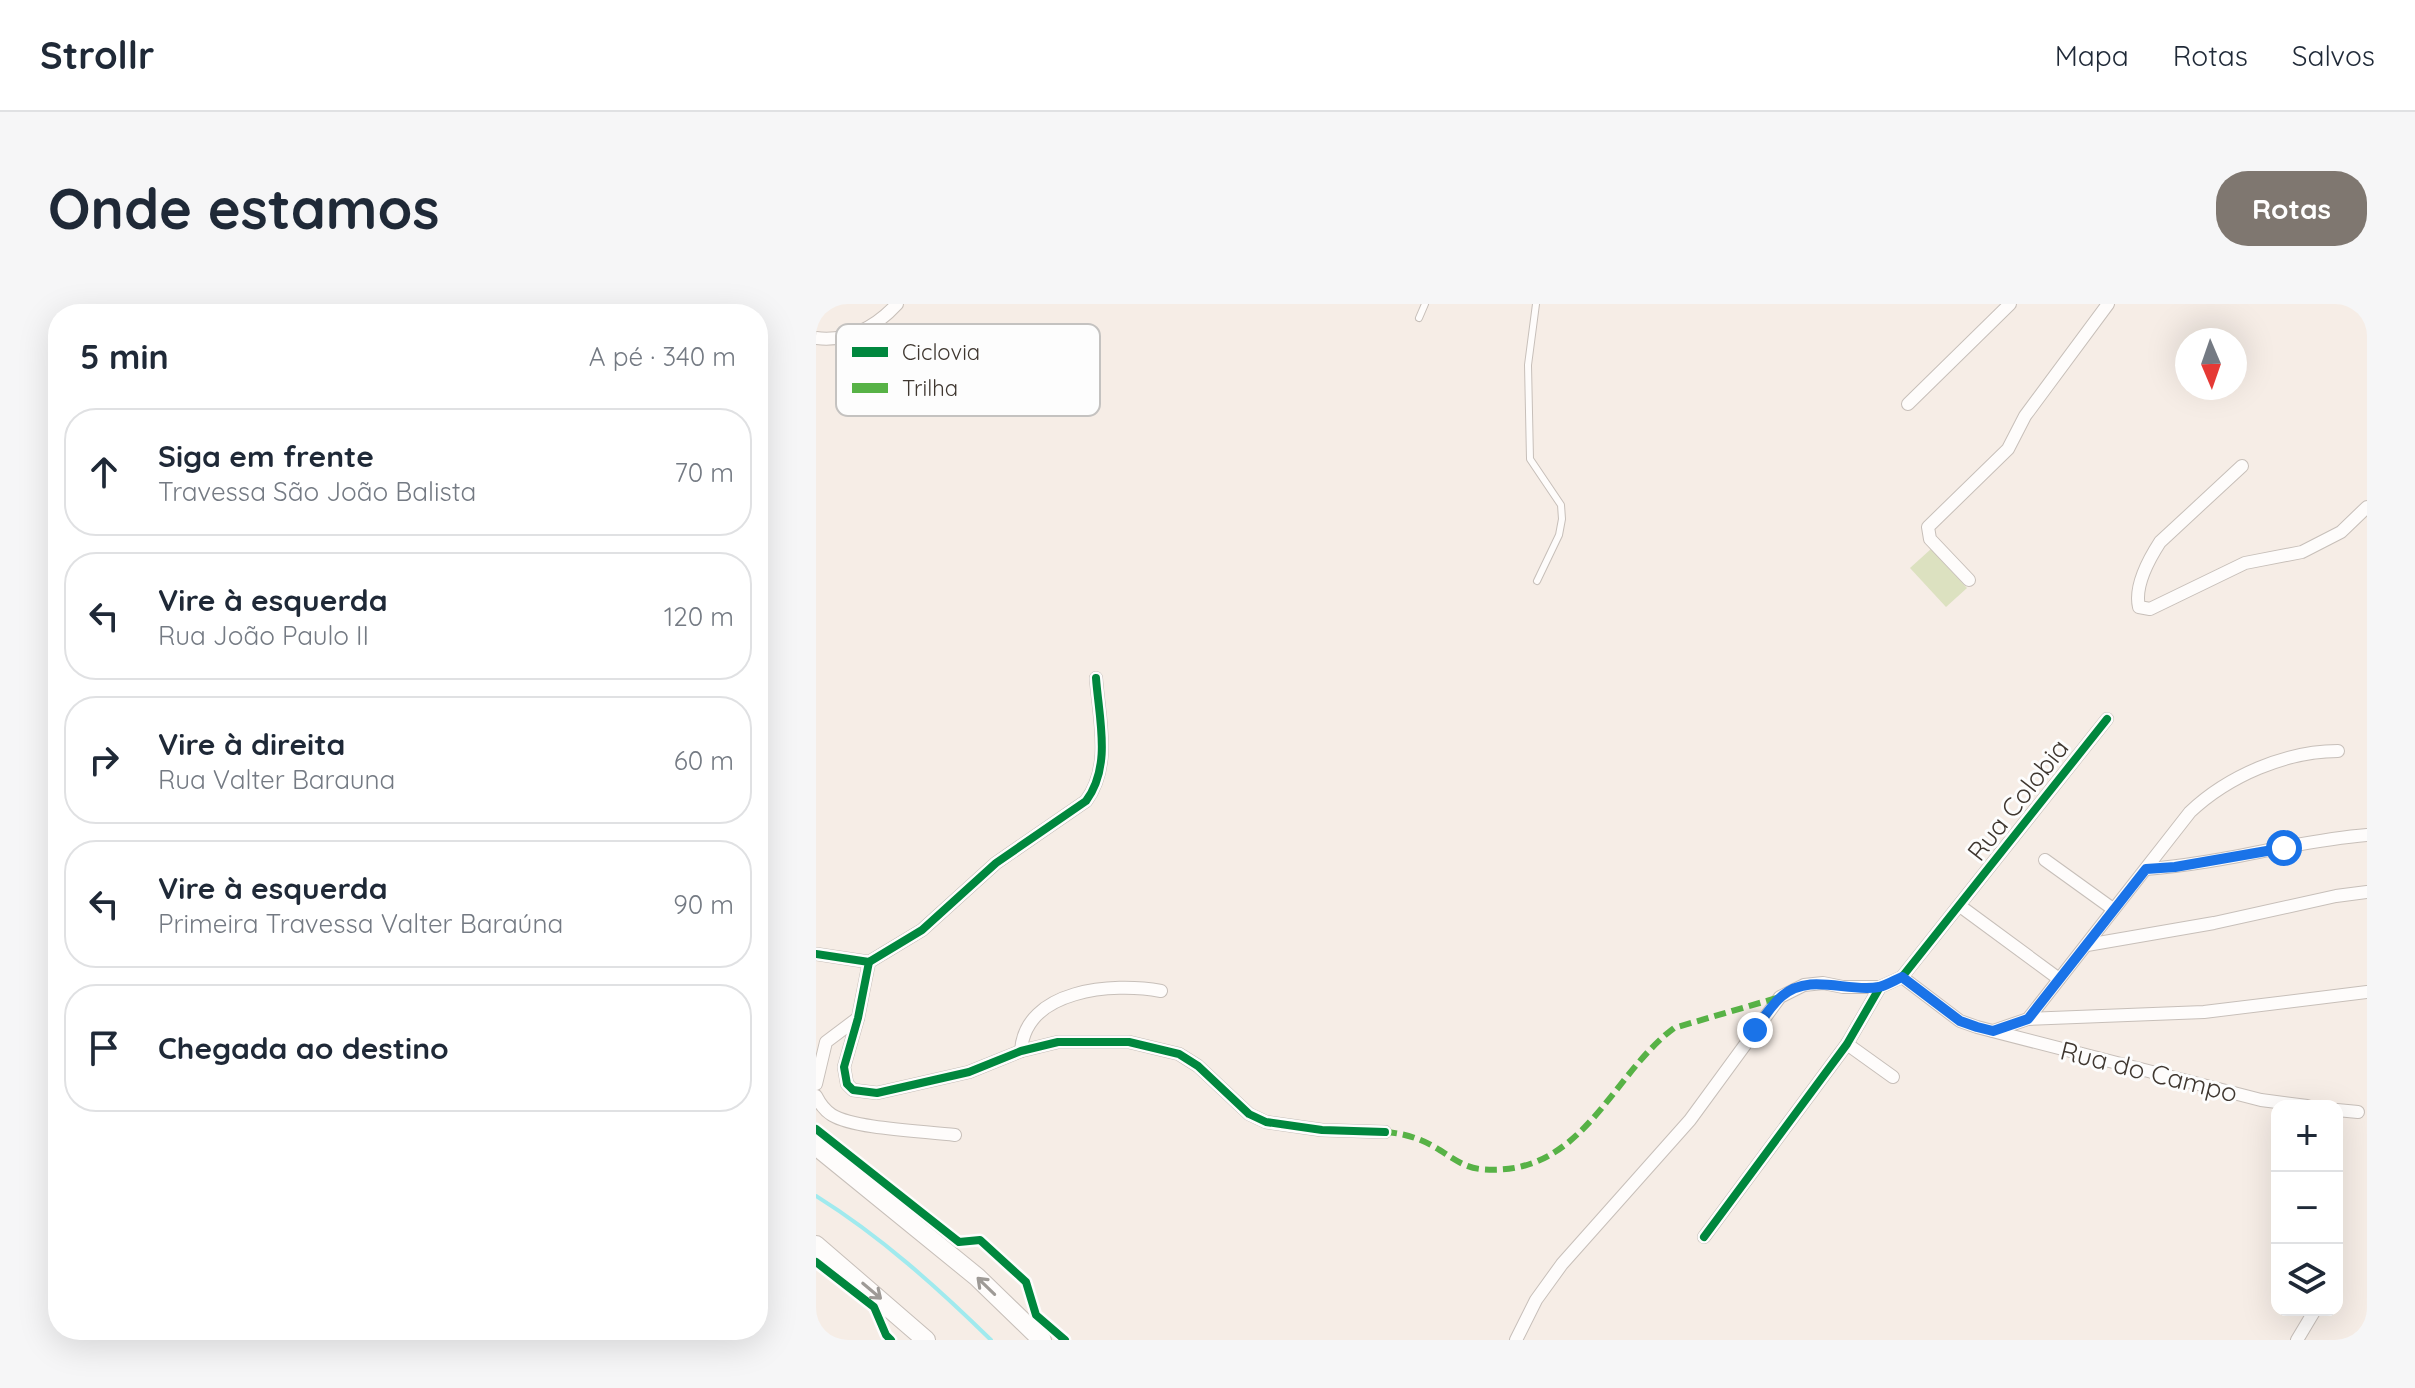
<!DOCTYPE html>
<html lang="pt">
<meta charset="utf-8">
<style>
:root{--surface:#fff;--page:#f6f6f7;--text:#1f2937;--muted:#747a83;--line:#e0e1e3;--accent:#7f7770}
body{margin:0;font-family:Quicksand,sans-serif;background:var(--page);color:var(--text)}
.controls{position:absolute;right:24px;bottom:24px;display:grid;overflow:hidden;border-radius:16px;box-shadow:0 8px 32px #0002}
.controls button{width:72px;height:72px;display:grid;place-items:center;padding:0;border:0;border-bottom:2px solid var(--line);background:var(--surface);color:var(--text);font:40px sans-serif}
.compass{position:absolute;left:1359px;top:24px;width:72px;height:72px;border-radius:50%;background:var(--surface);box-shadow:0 8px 32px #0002;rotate:178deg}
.stop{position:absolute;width:24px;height:24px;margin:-18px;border:6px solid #1a73e8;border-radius:50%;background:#fff}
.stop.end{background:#1a73e8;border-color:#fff;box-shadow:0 2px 8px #0008}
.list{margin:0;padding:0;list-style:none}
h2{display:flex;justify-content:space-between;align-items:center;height:104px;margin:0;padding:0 32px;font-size:34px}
h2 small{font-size:26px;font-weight:400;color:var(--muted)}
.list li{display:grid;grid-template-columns:52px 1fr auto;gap:24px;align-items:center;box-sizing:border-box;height:128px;margin:0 16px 16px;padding:0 16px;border:2px solid var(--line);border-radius:32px}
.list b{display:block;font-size:30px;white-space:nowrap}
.list p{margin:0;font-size:26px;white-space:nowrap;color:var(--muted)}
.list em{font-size:26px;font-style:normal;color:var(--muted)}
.icon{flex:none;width:44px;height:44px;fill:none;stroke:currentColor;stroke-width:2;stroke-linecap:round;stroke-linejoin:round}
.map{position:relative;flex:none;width:1551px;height:1036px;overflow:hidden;border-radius:32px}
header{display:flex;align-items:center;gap:48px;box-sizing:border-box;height:112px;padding:0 40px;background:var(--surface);border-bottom:2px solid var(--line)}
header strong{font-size:38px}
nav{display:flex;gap:44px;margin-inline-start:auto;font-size:28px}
.intro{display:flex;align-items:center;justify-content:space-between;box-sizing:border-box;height:192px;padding:0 48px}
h1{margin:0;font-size:56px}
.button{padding:20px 36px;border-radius:32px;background:var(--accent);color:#fff;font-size:28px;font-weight:700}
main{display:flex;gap:48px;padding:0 48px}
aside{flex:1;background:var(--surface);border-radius:32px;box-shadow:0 8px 32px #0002}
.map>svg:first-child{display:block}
</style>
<header>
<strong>Strollr</strong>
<nav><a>Mapa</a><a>Rotas</a><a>Salvos</a></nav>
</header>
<div class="intro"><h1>Onde estamos</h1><a class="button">Rotas</a></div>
<main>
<aside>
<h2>5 min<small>A pé · 340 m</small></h2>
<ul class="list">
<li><svg class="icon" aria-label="ahead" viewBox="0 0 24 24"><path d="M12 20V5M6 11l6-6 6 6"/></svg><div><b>Siga em frente</b><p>Travessa São João Balista</p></div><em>70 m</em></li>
<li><svg class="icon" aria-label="left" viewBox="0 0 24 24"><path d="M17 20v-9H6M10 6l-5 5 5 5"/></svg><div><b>Vire à esquerda</b><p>Rua João Paulo II</p></div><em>120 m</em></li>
<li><svg class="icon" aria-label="right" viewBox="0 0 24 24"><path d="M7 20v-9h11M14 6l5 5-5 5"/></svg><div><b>Vire à direita</b><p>Rua Valter Barauna</p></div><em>60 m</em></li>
<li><svg class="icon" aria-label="left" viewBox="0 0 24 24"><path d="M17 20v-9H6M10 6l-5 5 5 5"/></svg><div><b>Vire à esquerda</b><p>Primeira Travessa Valter Baraúna</p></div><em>90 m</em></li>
<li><svg class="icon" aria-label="arrive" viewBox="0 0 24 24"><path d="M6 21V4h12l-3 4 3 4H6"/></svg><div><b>Chegada ao destino</b></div></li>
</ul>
</aside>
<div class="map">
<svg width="1551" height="1036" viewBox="0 0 1551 1036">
<rect width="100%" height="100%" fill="#f6ede6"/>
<path fill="#dce1c0" d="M 1115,245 L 1151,284 L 1130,303 L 1094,264 Z"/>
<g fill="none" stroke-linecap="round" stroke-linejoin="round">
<path stroke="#a0eaee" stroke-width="4" d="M 0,892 C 64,932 121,983 175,1036"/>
<defs>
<g id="lane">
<path d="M 720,0 L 712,61 L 714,155 L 745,201 L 746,215 L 743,231 L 721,277"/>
<path d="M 603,14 L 609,0"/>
</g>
<g id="street">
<path d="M 0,34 C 32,38 60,23 81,0"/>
<path d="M 1092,100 L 1194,0"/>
<path d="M 1426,162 L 1344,238 C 1333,255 1318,282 1323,303 L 1334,305 L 1429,259 L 1486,248 L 1525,228 L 1551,203"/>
<path d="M 1153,276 L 1114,235 L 1112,223 L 1192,145 L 1209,112 L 1292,0"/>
<path d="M 1229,556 L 1297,605"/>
<path d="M 1330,565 C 1405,560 1476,537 1551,531"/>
<path d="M 1144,602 L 1243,675"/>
<path d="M 1271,641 L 1398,619 L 1520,592 L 1551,588"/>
<path d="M 0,650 L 53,658 L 106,626 L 180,559 L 270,497 C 296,462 283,415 280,374"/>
<path d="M 53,658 L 42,714 L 28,763 L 31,780 L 37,786 L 61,789 L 153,768 L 205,747 L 242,738 L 313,738 L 363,750 L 382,762 L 433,810 L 450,818 L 506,826 L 569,828"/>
<path d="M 1086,673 L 1144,717 L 1161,723 L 1445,796 L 1491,802"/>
<path d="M 1212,715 L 1388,708 L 1551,688"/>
<path d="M 1177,727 L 1212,715 L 1374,508 C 1412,472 1470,447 1522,447"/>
<path d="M 1031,740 L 1077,773"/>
<path d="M 205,747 C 209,685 297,678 345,687"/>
<path d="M 0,780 L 10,738 L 42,714"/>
<path d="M 0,792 C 4,800 8,806 16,811 C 39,825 109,827 139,831"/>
<path d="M 1521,806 L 1542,808"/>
<path d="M 888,933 L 1031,740 L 1064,683 L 1086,673 L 1291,415"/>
<path d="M 700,1036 L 720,996 L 746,960 L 874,816 L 964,693 L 988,681 L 1007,679 L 1027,683 L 1064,683"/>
<path d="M 1481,1036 L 1499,1006"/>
</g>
<g id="primary">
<path d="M 0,842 L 161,973 L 226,1036"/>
<path d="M 0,941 L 110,1036"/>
</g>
</defs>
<use href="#lane" stroke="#c7bfb9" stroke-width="8"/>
<use href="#street" stroke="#c7bfb9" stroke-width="14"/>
<use href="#primary" stroke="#c7bfb9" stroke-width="20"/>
<use href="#lane" stroke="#fefcfb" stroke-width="6"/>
<use href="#street" stroke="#fefcfb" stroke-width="12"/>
<use href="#primary" stroke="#fefcfb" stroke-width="18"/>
<path stroke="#57b246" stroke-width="6" stroke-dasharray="12 6" stroke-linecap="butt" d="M 569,828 C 585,829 600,833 615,841 C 632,850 645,863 664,865 C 766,875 793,773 858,724 L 964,693"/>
<defs>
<g id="cycleway">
<path d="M 0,650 L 53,658 L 106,626 L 180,559 L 270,497 C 296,462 283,415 280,374"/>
<path d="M 53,658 L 42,714 L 28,763 L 31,780 L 37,786 L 61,789 L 153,768 L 205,747 L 242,738 L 313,738 L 363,750 L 382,762 L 433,810 L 450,818 L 506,826 L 569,828"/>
<path d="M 0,825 L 143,938 L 164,936 L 210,978 L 220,1011 L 249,1036"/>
<path d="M 888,933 L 1031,740 L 1064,683 L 1086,673 L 1291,415"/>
<path d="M 0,958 L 58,1003 L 70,1031 L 75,1036"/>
</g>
</defs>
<use href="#cycleway" stroke="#fdfdfd" stroke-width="13"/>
<use href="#cycleway" stroke="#00873e" stroke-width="8"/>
</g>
<defs><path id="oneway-shaft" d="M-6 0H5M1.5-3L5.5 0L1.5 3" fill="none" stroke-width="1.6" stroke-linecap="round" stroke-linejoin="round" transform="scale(2)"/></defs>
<g stroke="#9e9a96">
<use href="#oneway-shaft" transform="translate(170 982) rotate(-136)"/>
<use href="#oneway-shaft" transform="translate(56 987) rotate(40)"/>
</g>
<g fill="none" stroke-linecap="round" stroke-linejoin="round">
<path stroke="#1a73e8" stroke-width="10" d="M 939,726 C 947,715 955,701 966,692 C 994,668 1031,689 1063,683 C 1071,681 1079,676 1086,673 L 1144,717 L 1161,723 L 1177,727 L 1212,715 L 1330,565 L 1359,563 L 1468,544"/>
</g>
<g text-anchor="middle" stroke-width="6" stroke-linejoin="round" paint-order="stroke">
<g font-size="26" fill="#3f3730" stroke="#fdfdfd">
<text transform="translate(1202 496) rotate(-52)" y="9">Rua Colobia</text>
<text transform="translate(1333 768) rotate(14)" y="9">Rua do Campo</text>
</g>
</g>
<rect x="20" y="20" width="264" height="92" rx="12" fill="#fdfdfd" stroke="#c4c2c0" stroke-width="2"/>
<rect x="36" y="43" width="36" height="10" fill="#00873e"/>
<rect x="36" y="79" width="36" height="10" fill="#57b246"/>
<g font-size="22" fill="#3f3730">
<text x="86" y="56">Ciclovia</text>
<text x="86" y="92">Trilha</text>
</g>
</svg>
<div class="controls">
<button>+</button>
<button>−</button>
<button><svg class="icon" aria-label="layers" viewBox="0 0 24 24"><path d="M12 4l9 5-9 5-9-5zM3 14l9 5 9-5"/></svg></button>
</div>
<svg class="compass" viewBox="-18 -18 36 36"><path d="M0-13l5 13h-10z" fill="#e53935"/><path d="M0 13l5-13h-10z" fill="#747a83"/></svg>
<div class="stop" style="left:1468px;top:544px"></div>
<div class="stop end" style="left:939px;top:726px"></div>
</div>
</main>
